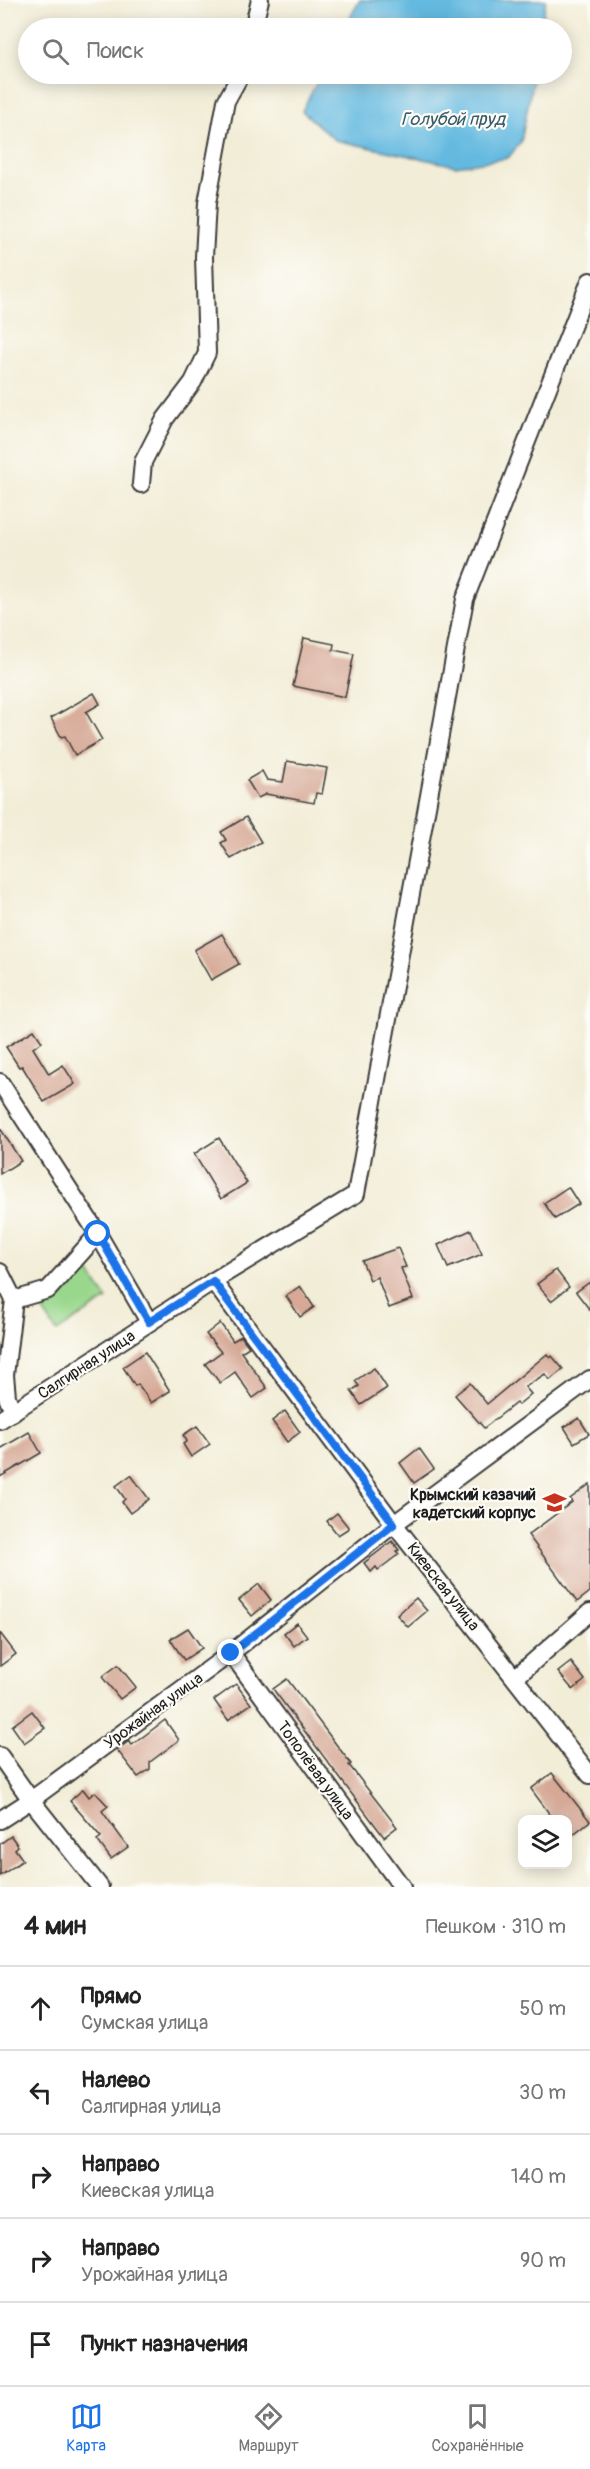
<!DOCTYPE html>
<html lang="ru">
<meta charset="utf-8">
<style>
:root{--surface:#fff;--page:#f6f6f6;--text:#222;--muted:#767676;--line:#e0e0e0;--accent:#1a73e8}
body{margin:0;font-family:Pangolin,sans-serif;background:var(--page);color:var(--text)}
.controls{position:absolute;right:18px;bottom:18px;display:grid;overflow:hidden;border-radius:12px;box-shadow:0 3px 15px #0003}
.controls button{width:54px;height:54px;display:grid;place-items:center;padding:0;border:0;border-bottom:2px solid var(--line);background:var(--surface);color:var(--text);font:30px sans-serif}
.stop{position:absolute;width:18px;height:18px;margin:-14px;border:4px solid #1a73e8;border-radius:50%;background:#fff}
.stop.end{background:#1a73e8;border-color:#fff;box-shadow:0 2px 6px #0008}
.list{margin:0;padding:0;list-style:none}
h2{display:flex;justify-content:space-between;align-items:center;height:78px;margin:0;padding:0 24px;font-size:26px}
h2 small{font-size:20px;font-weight:400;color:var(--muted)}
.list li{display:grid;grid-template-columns:39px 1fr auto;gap:18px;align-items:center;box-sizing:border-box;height:84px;padding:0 24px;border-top:2px solid var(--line)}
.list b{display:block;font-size:22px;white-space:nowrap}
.list p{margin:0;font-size:20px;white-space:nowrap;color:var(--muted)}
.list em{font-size:20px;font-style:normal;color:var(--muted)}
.icon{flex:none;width:33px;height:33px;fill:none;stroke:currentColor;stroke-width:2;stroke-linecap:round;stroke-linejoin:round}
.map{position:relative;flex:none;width:590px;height:1887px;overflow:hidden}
.search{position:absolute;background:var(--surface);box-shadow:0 3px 15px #0003;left:18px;right:18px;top:18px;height:66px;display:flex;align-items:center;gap:15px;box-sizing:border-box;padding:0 21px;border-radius:33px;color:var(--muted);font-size:22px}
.sheet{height:498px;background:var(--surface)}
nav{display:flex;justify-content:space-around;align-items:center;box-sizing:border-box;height:84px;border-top:2px solid var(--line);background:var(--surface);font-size:16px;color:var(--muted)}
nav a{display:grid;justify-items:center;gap:3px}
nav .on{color:var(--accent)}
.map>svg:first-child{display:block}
</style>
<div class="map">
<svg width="590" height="1887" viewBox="0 0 590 1887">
<rect width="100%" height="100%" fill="#fdfcf7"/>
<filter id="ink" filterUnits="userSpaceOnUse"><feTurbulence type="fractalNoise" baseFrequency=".0167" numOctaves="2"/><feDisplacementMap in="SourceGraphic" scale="12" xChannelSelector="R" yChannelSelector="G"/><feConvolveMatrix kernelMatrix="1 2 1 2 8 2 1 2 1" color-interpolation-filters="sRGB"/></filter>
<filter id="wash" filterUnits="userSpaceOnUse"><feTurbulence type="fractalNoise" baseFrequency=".008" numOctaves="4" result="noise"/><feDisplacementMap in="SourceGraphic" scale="24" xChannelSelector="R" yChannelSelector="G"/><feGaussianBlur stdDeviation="1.35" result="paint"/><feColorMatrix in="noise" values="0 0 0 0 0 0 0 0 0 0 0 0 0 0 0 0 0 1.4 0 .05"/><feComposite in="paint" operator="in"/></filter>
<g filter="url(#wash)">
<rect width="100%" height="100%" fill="#f2edd7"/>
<path fill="#99d78c" stroke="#5a7a54" stroke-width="1.5" d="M 87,1269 L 107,1299 L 57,1332 L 37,1302 Z"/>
<g fill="#63b9e0" stroke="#406a7e" stroke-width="1.5">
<path d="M 360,0 L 546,0 L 541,28 L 344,28 Z"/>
<path d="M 321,74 L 534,74 L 521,142 L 508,158 L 456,166 L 335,140 L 302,111 Z"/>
</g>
<g id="blocks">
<g fill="#d6a895">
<path d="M 304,638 L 334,644 L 333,650 L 354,654 L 345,697 L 293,686 Z"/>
<path d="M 94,693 L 100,704 L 86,712 L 102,740 L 75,755 L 65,736 L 61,737 L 51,718 Z"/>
<path d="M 287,761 L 327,768 L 322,794 L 316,793 L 314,803 L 266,794 L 258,798 L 247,780 L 262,771 L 267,780 L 283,782 Z"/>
<path d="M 246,817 L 261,842 L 231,859 L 221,843 L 226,840 L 221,832 Z"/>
<path d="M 222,934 L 239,964 L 211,980 L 194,950 Z"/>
<path d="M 34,1030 L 42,1042 L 33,1048 L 49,1074 L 63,1065 L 75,1084 L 44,1102 L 22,1066 L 19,1067 L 6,1047 Z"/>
<path d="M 0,1128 L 21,1161 L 0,1174 Z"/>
<path d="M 219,1138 L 247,1183 L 221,1199 L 194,1154 Z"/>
<path d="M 568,1187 L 579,1204 L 555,1219 L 544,1203 Z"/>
<path d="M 471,1230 L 482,1254 L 448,1268 L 438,1245 Z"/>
<path d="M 398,1248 L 406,1267 L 401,1268 L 413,1299 L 389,1308 L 377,1277 L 370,1280 L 362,1261 Z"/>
<path d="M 556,1270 L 569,1287 L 551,1301 L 537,1284 Z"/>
<path d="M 590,1282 L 590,1310 L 576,1292 Z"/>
<path d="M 300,1286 L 314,1307 L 300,1317 L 286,1296 Z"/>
<path d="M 220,1323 L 233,1341 L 241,1336 L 249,1347 L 241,1352 L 267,1388 L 253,1398 L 235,1372 L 220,1383 L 205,1364 L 221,1352 L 206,1334 Z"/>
<path d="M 145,1352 L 170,1391 L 151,1403 L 138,1384 L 135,1386 L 123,1367 Z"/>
<path d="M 547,1354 L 550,1358 L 552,1356 L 563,1369 L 550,1380 L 545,1374 L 525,1387 L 531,1394 L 518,1405 L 516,1403 L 484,1428 L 455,1395 L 470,1383 L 487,1404 Z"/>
<path d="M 374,1368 L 387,1388 L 361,1405 L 351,1391 L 359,1386 L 355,1381 Z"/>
<path d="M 285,1411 L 300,1432 L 287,1442 L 272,1421 Z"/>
<path d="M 579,1418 L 589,1434 L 574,1443 L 564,1427 Z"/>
<path d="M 197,1426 L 210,1444 L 191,1457 L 183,1444 L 187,1441 L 183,1435 Z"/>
<path d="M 29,1432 L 41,1453 L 0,1477 L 0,1449 Z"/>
<path d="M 419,1448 L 434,1469 L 414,1483 L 400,1463 Z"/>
<path d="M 131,1475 L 149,1499 L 130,1513 L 122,1502 L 125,1499 L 116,1486 Z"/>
<path d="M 590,1484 L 590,1592 L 577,1602 L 528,1535 L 572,1502 L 570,1499 Z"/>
<path d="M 337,1513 L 349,1528 L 338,1535 L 327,1521 Z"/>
<path d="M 392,1541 L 399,1550 L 396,1551 L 399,1554 L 378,1570 L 376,1567 L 371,1572 L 364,1563 Z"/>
<path d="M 259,1584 L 271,1600 L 252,1616 L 239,1600 Z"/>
<path d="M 416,1598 L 427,1611 L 408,1627 L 397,1615 Z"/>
<path d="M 297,1623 L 307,1636 L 294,1646 L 284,1633 Z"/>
<path d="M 188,1628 L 202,1648 L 184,1660 L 170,1639 Z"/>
<path d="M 0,1633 L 16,1654 L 0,1666 Z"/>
<path d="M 571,1662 L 585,1680 L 573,1690 L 558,1672 Z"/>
<path d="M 118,1665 L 136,1687 L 120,1699 L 102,1677 Z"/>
<path d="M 287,1679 L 351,1764 L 349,1765 L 397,1827 L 384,1837 L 273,1689 Z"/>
<path d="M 236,1684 L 251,1704 L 228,1720 L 214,1700 Z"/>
<path d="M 32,1711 L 45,1728 L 24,1743 L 12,1726 Z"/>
<path d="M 165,1720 L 179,1740 L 150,1762 L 150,1769 L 138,1777 L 117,1750 L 129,1741 L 132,1745 Z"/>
<path d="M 552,1773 L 590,1821 L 567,1839 L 567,1820 L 554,1820 L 531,1789 Z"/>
<path d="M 83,1789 L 89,1797 L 95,1792 L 108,1806 L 102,1811 L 128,1847 L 111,1859 L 97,1840 L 101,1837 L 70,1801 Z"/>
<path d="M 11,1836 L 18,1846 L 15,1849 L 23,1860 L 0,1876 L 0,1844 Z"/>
</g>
</g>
</g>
<g filter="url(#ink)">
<use href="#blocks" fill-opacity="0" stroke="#3c3b38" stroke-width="1.5"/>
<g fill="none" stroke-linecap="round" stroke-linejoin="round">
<defs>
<g id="street">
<path d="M 253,28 L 260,0"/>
<path d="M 141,484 L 143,462 L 165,419 L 193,382 L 207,353 L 204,257 L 207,203 L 226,101 L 241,74"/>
<path d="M 0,1082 L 98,1234 L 149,1322"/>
<path d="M 0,1272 L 14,1300 L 5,1375 L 7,1397 L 13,1412"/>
<path d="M 213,1281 L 394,1524 L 590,1775"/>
<path d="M 14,1300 L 48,1290 L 98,1234"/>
<path d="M 0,1420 L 213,1281 L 356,1194 L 465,599 L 590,281"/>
<path d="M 231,1653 L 402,1887"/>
<path d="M 516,1677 L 590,1612"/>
<path d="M 0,1756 L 31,1800 L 100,1887"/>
<path d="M 0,1820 L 31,1800 L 231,1653 L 394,1524 L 590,1379"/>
</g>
</defs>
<use href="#street" stroke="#3c3b38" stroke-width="20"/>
<use href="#street" stroke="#fff" stroke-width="16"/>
</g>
</g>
<g fill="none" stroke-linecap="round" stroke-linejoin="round" filter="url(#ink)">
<path stroke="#1a73e8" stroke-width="8" d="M 98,1234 L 149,1322 L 213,1281 L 394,1524 L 231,1653"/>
</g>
<defs>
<symbol id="university-bare" viewBox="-9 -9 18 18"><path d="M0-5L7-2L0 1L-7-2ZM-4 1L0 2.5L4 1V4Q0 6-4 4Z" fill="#c8321e" stroke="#fdfcf7" stroke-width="2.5" paint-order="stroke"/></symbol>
</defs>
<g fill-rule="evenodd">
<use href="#university-bare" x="538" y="1486" width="33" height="33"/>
</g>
<g text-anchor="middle" stroke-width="4.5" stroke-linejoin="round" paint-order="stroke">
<g font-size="16" fill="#1c1c1c" stroke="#fdfcf7">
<text transform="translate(86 1364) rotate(-33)" y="6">Салгирная улица</text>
<text transform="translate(444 1586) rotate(52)" y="6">Киевская улица</text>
<text transform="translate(153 1710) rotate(-36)" y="6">Урожайная улица</text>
<text transform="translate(316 1770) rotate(54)" y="6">Тополёвая улица</text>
</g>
<g font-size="16" font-weight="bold" fill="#1c1c1c" stroke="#fdfcf7" text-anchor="end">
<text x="536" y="1500">Крымский казачий<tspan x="536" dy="18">кадетский корпус</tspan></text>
</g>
<g font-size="18" font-style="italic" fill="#385b6a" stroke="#fdfcf7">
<text x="453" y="125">Голубой пруд</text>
</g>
</g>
</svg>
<div class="controls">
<button><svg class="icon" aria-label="layers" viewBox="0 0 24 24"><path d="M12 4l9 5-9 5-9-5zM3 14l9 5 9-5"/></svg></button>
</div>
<div class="stop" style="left:98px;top:1234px"></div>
<div class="stop end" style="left:231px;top:1653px"></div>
<div class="search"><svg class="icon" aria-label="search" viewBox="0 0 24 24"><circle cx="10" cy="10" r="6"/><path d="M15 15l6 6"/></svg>Поиск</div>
</div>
<section class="sheet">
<h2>4 мин<small>Пешком · 310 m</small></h2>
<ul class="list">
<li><svg class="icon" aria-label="ahead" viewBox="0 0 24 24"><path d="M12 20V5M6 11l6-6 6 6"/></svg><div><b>Прямо</b><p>Сумская улица</p></div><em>50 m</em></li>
<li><svg class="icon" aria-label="left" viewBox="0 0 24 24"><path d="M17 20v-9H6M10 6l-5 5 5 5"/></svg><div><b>Налево</b><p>Салгирная улица</p></div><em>30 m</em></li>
<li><svg class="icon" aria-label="right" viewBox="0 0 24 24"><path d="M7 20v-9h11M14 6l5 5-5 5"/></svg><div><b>Направо</b><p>Киевская улица</p></div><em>140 m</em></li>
<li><svg class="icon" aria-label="right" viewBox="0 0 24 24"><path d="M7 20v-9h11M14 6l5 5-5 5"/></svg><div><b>Направо</b><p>Урожайная улица</p></div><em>90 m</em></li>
<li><svg class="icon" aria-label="arrive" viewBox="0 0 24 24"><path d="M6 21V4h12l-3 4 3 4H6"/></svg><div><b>Пункт назначения</b></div></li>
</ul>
</section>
<nav>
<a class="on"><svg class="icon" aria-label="map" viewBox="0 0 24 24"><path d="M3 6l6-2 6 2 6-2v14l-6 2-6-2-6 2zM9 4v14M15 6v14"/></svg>Карта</a>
<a><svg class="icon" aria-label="directions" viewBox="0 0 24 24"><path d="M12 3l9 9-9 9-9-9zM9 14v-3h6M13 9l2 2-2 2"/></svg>Маршрут</a>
<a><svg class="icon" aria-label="saved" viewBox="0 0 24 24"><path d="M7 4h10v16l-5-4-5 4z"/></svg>Сохранённые</a>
</nav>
